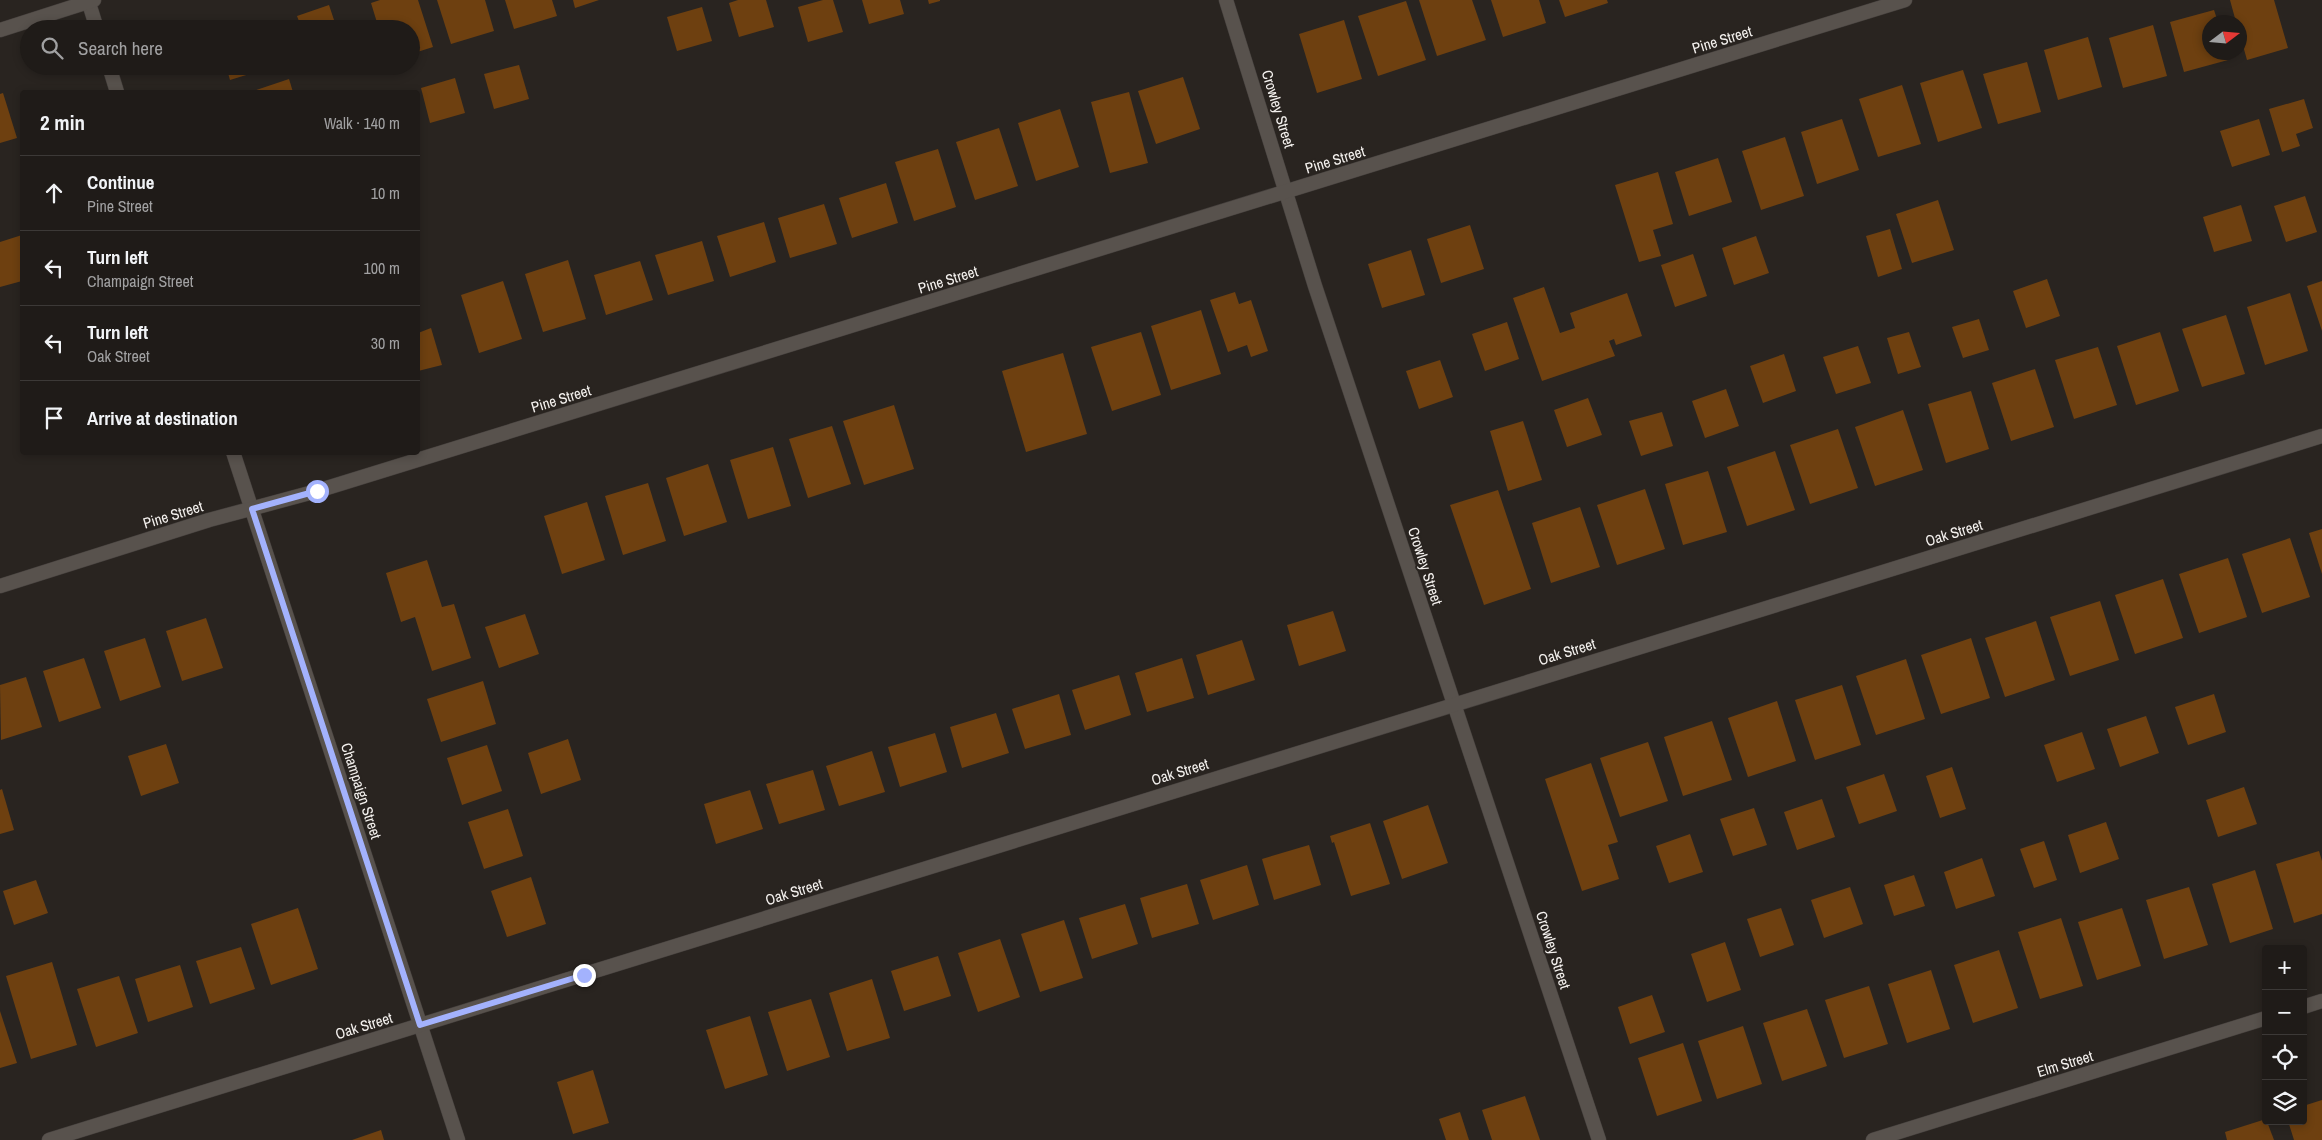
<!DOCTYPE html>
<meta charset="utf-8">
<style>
:root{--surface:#1f1b18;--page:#272421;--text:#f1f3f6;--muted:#a1a1a2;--line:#3c3937}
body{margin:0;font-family:"Archivo Narrow",sans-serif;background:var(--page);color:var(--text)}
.controls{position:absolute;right:15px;bottom:15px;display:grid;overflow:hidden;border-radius:5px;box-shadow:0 2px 8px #0003}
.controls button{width:45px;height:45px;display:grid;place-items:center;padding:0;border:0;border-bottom:1px solid var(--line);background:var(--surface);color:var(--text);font:25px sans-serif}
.compass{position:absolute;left:2202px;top:15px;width:45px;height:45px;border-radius:50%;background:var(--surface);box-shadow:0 2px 8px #0003;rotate:74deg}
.stop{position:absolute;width:15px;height:15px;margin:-11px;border:4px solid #a3b2fd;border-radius:50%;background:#fff}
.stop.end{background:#a3b2fd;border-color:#fff;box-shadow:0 1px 5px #0008}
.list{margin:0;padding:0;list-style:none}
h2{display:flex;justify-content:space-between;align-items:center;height:65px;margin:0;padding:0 20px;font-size:21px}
h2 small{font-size:16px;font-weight:400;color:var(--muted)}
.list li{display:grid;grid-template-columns:32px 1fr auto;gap:15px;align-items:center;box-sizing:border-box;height:75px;padding:0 20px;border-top:1px solid var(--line)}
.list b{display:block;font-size:19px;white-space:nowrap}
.list p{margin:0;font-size:16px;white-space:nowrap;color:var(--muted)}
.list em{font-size:16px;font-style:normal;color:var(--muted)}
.icon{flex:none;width:28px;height:28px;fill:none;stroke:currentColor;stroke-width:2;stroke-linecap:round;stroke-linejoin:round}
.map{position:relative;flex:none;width:2322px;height:1140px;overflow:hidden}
.search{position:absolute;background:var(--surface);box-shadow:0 2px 8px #0003;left:20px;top:20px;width:400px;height:55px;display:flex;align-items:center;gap:12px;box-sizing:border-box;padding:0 18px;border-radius:28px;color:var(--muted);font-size:19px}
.panel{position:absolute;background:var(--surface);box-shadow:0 2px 8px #0003;left:20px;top:90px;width:400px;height:365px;border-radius:5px}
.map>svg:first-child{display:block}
</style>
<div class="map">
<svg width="2322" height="1140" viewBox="0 0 2322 1140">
<rect width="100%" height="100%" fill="#292420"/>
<g fill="#6e4010">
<path d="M 380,0 L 418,0 L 433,47 L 411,54 L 411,29 L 379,29 L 371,3 Z"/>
<path d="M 437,0 L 485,0 L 494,31 L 451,44 Z"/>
<path d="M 505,0 L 552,0 L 557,16 L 514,29 Z"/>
<path d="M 573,0 L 599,0 L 575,8 Z"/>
<path d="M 738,0 L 766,0 L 774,27 L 739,37 L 729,3 Z"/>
<path d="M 823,0 L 833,0 L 843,32 L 808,42 L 798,7 Z"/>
<path d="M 862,0 L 900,0 L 904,14 L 869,24 Z"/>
<path d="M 928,0 L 940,0 L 940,1 L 929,4 Z"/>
<path d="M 1419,0 L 1472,0 L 1486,40 L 1437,56 Z"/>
<path d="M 1491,0 L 1539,0 L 1546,23 L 1503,37 Z"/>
<path d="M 1559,0 L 1607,0 L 1608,3 L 1565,17 Z"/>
<path d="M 2230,0 L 2274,0 L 2288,48 L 2247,60 L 2240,35 L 2240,22 L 2236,22 Z"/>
<path d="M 1406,1 L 1426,60 L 1378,76 L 1358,16 Z"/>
<path d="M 329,5 L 337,29 L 302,29 L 297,16 Z"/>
<path d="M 702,7 L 712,41 L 677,51 L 667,17 Z"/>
<path d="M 2214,10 L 2218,22 L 2210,22 L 2210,52 L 2226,52 L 2228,60 L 2184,72 L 2170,22 Z"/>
<path d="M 272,20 L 275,29 L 245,29 L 245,28 Z"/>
<path d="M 1344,20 L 1362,79 L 1317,93 L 1299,34 Z"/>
<path d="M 2153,25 L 2167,76 L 2123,88 L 2109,38 Z"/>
<path d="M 2088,37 L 2102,87 L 2058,100 L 2044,50 Z"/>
<path d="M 2027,62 L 2041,112 L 1998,124 L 1983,74 Z"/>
<path d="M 519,65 L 529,99 L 494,109 L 484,74 Z"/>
<path d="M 226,66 L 272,66 L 272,67 L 230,80 Z"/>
<path d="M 1963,70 L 1982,128 L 1938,142 L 1920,83 Z"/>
<path d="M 1183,77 L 1200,129 L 1156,144 L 1138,91 Z"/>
<path d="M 455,78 L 465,113 L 430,123 L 421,88 Z"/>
<path d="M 289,79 L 293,92 L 250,92 Z"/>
<path d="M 1902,85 L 1921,144 L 1878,157 L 1859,99 Z"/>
<path d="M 1129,92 L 1148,163 L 1110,173 L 1091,102 Z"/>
<path d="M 3,93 L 17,138 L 0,143 L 0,94 Z"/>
<path d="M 2304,99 L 2313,128 L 2296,134 L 2300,146 L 2282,152 L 2269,109 Z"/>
<path d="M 1060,109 L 1079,167 L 1036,181 L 1018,123 Z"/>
<path d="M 1842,119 L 1859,170 L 1817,184 L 1801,132 Z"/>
<path d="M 2259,119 L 2270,155 L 2232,167 L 2220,131 Z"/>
<path d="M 999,128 L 1018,186 L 975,200 L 956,142 Z"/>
<path d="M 1785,137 L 1804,196 L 1761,210 L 1742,151 Z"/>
<path d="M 938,149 L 956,207 L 914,221 L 895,162 Z"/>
<path d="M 1718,158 L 1732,202 L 1689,216 L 1675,172 Z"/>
<path d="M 1658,172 L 1673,224 L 1653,230 L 1661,256 L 1639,262 L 1615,185 Z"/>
<path d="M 886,183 L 898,223 L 852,238 L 839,198 Z"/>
<path d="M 2305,196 L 2317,232 L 2286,242 L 2274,206 Z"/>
<path d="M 1938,200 L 1954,250 L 1912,263 L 1896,214 Z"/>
<path d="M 824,204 L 837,244 L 790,258 L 778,218 Z"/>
<path d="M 2241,205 L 2252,241 L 2214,252 L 2203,217 Z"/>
<path d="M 764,222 L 776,262 L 730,277 L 717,236 Z"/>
<path d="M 1470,225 L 1484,269 L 1441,283 L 1427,239 Z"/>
<path d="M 1890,229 L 1902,269 L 1878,277 L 1866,236 Z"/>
<path d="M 22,235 L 22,281 L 0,287 L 0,242 Z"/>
<path d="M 1756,236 L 1769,273 L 1734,285 L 1722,248 Z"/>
<path d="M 702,241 L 714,281 L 668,295 L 655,255 Z"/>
<path d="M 1411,250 L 1425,295 L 1382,308 L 1368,264 Z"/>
<path d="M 1693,254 L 1707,296 L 1675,307 L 1661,265 Z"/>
<path d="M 568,260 L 586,319 L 543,332 L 525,274 Z"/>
<path d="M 640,261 L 653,300 L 606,315 L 594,275 Z"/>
<path d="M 2047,279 L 2060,316 L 2026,328 L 2013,291 Z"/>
<path d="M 503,281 L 522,339 L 479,353 L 461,295 Z"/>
<path d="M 2322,281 L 2322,331 L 2307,286 Z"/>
<path d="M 1544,287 L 1560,333 L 1575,328 L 1570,313 L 1627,293 L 1642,336 L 1616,345 L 1614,339 L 1609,341 L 1615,356 L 1542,381 L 1513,298 Z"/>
<path d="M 1235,292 L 1239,304 L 1251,300 L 1268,351 L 1251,357 L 1247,345 L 1228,352 L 1210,300 Z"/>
<path d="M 2290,293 L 2308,351 L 2265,365 L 2247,307 Z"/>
<path d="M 1201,310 L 1221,374 L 1171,390 L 1151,326 Z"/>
<path d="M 2226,315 L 2245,374 L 2202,387 L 2182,329 Z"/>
<path d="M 1979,319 L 1989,350 L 1963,358 L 1952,327 Z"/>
<path d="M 1507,322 L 1519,359 L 1485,371 L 1472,334 Z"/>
<path d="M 431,328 L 442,365 L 418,371 L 418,333 Z"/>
<path d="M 1141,332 L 1161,395 L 1112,411 L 1091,347 Z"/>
<path d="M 1909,332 L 1921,367 L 1898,374 L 1887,338 Z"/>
<path d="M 2160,332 L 2179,391 L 2136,405 L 2117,346 Z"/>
<path d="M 1858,346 L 1871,383 L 1836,394 L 1823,357 Z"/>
<path d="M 2098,347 L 2117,405 L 2074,419 L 2055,360 Z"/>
<path d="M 1063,353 L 1087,434 L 1026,452 L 1002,371 Z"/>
<path d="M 1784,354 L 1796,391 L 1763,403 L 1750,366 Z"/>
<path d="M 1440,360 L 1453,397 L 1419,409 L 1406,371 Z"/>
<path d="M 2035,369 L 2054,427 L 2011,441 L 1992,383 Z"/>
<path d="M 1726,389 L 1739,426 L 1705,438 L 1692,401 Z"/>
<path d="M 1971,391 L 1989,449 L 1946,463 L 1928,404 Z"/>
<path d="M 1588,398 L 1602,435 L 1567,447 L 1554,410 Z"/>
<path d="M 894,405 L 914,469 L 864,485 L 843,421 Z"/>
<path d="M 1903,410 L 1923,470 L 1875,486 L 1855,427 Z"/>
<path d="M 1662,412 L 1673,446 L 1641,456 L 1629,421 Z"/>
<path d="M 1523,421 L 1542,480 L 1508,491 L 1490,431 Z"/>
<path d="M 832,426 L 851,484 L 808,498 L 789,439 Z"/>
<path d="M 1838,429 L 1858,488 L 1810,504 L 1790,445 Z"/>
<path d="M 773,447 L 791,506 L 748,519 L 730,460 Z"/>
<path d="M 1775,451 L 1795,510 L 1747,526 L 1727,467 Z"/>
<path d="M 708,464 L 727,522 L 684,536 L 666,478 Z"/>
<path d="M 1708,471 L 1727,532 L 1683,545 L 1665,484 Z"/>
<path d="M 648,483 L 666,541 L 623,555 L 605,496 Z"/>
<path d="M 1645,489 L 1665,549 L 1617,565 L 1597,505 Z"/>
<path d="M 1498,490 L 1531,589 L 1484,605 L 1450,505 Z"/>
<path d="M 587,502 L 605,560 L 562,574 L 544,516 Z"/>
<path d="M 1580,507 L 1600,567 L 1551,583 L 1532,523 Z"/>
<path d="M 2322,529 L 2322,574 L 2309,533 Z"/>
<path d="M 2290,538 L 2310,597 L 2262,613 L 2242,554 Z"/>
<path d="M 2228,558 L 2247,617 L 2199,633 L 2179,574 Z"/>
<path d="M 427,560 L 442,607 L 454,604 L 471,658 L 432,671 L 415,617 L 401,622 L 386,573 Z"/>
<path d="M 2163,579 L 2183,638 L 2135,654 L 2115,595 Z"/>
<path d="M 2100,601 L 2119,660 L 2070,676 L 2050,617 Z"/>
<path d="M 1333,611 L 1346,651 L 1299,666 L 1287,625 Z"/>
<path d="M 525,614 L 539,654 L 499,668 L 485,627 Z"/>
<path d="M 206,618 L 223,668 L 182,681 L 166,631 Z"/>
<path d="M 2036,621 L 2055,680 L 2005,697 L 1985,638 Z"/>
<path d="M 145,638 L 161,687 L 120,701 L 104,651 Z"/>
<path d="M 1971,638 L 1990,698 L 1941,714 L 1921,655 Z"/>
<path d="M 1242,640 L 1255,680 L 1208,695 L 1196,655 Z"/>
<path d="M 84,658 L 101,708 L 59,722 L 43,671 Z"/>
<path d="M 1182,658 L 1194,698 L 1147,712 L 1135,673 Z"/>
<path d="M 1906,659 L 1925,719 L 1876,735 L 1856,676 Z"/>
<path d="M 1119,675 L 1131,715 L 1085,730 L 1072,690 Z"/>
<path d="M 26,677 L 42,727 L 1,740 L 0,685 Z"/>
<path d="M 483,681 L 496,724 L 441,742 L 427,699 Z"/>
<path d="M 1842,685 L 1861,745 L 1815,760 L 1795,700 Z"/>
<path d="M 1059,694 L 1071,735 L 1025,749 L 1012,709 Z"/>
<path d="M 2214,694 L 2226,732 L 2188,745 L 2175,707 Z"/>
<path d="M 1777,701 L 1796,761 L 1748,777 L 1728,718 Z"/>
<path d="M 996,713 L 1009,753 L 962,768 L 950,727 Z"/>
<path d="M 2146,716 L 2159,753 L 2120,767 L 2107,729 Z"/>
<path d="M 1712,721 L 1732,780 L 1683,796 L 1664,737 Z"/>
<path d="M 2082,732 L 2095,769 L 2057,782 L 2044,745 Z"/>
<path d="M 935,733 L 947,772 L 900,787 L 888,747 Z"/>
<path d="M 568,739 L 581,780 L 541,794 L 528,753 Z"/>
<path d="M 1648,742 L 1668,801 L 1620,817 L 1600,758 Z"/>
<path d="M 166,744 L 179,783 L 141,796 L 128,756 Z"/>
<path d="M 487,745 L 502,791 L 462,805 L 447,758 Z"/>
<path d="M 872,751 L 885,792 L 839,806 L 826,766 Z"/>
<path d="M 1591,763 L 1618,842 L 1608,845 L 1619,879 L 1582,891 L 1545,779 Z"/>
<path d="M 1952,767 L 1966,809 L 1940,818 L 1926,776 Z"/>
<path d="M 813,770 L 825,810 L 779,824 L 766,784 Z"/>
<path d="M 1884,774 L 1897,811 L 1859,824 L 1846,787 Z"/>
<path d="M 2244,787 L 2257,824 L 2218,837 L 2206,800 Z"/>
<path d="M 2,789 L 14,830 L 0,834 L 0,790 Z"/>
<path d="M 750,790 L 763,829 L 716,844 L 704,804 Z"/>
<path d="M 1822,799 L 1835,837 L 1797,850 L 1784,812 Z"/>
<path d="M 1428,805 L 1448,863 L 1402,879 L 1383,821 Z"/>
<path d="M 1754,808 L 1767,845 L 1733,856 L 1720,819 Z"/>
<path d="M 508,809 L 523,856 L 484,869 L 468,822 Z"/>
<path d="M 2106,822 L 2119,859 L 2080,873 L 2068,835 Z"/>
<path d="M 1370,823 L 1390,884 L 1351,896 L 1334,842 L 1332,843 L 1330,836 Z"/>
<path d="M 1690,834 L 1703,872 L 1669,883 L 1656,846 Z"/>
<path d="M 2044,841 L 2057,880 L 2034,888 L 2020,849 Z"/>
<path d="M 1309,845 L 1321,885 L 1274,900 L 1262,859 Z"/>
<path d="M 2319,851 L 2322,861 L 2322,914 L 2294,923 L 2276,864 Z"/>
<path d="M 1982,858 L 1995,896 L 1956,909 L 1944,872 Z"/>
<path d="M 1247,865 L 1259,905 L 1213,920 L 1200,880 Z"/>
<path d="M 2255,870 L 2273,929 L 2230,943 L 2212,884 Z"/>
<path d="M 1914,875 L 1925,906 L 1894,916 L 1884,885 Z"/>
<path d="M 531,877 L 546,924 L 507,937 L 491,891 Z"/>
<path d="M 36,880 L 48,913 L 14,925 L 3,891 Z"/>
<path d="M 1187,884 L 1199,924 L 1152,938 L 1140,898 Z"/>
<path d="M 1850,887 L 1863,924 L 1824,938 L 1811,900 Z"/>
<path d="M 2189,887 L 2208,945 L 2164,959 L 2146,900 Z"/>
<path d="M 1125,904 L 1138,944 L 1092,959 L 1079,918 Z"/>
<path d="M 298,908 L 318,969 L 271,985 L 251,924 Z"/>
<path d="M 1781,908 L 1794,945 L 1760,957 L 1747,919 Z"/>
<path d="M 2122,908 L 2141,966 L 2097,980 L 2078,922 Z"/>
<path d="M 2061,918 L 2083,986 L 2040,999 L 2018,932 Z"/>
<path d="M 1064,920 L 1083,978 L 1040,992 L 1021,934 Z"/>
<path d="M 1000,939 L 1020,997 L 978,1012 L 958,953 Z"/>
<path d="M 1725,942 L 1741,990 L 1707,1002 L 1691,954 Z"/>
<path d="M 241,947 L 255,989 L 210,1004 L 196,961 Z"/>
<path d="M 1999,950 L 2018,1008 L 1973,1023 L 1954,965 Z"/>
<path d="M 938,956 L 951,996 L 904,1011 L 891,971 Z"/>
<path d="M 52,962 L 77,1045 L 31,1059 L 6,976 Z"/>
<path d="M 180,965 L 193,1007 L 148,1022 L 135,979 Z"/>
<path d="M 1931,970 L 1950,1029 L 1907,1043 L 1888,984 Z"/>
<path d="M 119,976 L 138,1033 L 96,1047 L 77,989 Z"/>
<path d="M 872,979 L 890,1038 L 847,1051 L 829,993 Z"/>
<path d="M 1869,986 L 1888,1044 L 1844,1058 L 1825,1000 Z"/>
<path d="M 1652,995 L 1665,1032 L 1630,1044 L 1618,1007 Z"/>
<path d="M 811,999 L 830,1057 L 787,1071 L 768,1012 Z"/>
<path d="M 1807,1009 L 1827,1066 L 1782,1081 L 1763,1023 Z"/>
<path d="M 0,1011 L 17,1063 L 0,1068 Z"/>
<path d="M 750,1016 L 768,1075 L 725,1089 L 706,1030 Z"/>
<path d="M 1743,1026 L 1762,1084 L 1717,1099 L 1698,1041 Z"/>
<path d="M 1683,1043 L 1702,1101 L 1657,1116 L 1638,1058 Z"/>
<path d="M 593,1070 L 609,1123 L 573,1134 L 557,1082 Z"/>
<path d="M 1525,1096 L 1540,1140 L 1492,1140 L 1482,1110 Z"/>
<path d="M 2322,1100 L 2322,1140 L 2294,1140 L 2288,1121 L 2303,1121 L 2303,1106 Z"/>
<path d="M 1460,1112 L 1469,1140 L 1446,1140 L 1439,1119 Z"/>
<path d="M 2266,1119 L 2274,1140 L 2227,1140 L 2225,1132 Z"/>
<path d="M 381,1130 L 384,1140 L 352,1140 Z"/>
</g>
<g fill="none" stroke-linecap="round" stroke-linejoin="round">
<defs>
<g id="minor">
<path d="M 88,0 L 97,29"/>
<path d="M 1226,0 L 1315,286 L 1599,1140"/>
<path d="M 0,30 L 94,0"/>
<path d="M 109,66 L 117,92"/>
<path d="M 233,452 L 458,1140"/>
<path d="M 0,586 L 209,520 L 317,491 L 1905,0"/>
<path d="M 2303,1007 L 2322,1001"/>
<path d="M 49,1140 L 2322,436"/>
<path d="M 1873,1140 L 2266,1018"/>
</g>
</defs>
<use href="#minor" stroke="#443f3c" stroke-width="15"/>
<use href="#minor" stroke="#58524d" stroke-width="14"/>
</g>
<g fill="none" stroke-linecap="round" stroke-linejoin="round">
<path stroke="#a3b2fd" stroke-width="6" d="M 317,491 L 252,509 L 420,1025 L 584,975"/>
</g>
<g text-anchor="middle" stroke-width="4" stroke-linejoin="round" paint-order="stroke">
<g font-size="15" fill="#f4f1ee" stroke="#292420">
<text transform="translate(1722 40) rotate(-17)" y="5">Pine Street</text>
<text transform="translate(1278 109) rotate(73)" y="5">Crowley Street</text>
<text transform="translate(1335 160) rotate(-17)" y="5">Pine Street</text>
<text transform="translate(948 280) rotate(-17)" y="5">Pine Street</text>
<text transform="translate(561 399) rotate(-17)" y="5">Pine Street</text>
<text transform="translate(173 515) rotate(-17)" y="5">Pine Street</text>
<text transform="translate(1954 533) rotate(-17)" y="5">Oak Street</text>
<text transform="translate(1425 566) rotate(72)" y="5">Crowley Street</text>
<text transform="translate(1567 652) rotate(-17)" y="5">Oak Street</text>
<text transform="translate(1180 772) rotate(-17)" y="5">Oak Street</text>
<text transform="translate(361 791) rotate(72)" y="5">Champaign Street</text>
<text transform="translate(794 892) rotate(-17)" y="5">Oak Street</text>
<text transform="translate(1553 950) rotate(72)" y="5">Crowley Street</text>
<text transform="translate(364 1026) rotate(-17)" y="5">Oak Street</text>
<text transform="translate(2065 1064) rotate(-17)" y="5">Elm Street</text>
</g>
</g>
</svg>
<div class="controls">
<button>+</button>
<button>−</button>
<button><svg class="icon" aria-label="locate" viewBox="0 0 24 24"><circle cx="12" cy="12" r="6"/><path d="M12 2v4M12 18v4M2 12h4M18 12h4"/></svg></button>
<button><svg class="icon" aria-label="layers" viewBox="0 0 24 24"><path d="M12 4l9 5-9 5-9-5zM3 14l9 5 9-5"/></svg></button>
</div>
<svg class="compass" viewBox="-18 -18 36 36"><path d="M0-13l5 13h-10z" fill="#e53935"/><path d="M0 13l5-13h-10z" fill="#a1a1a2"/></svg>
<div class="stop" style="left:317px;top:491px"></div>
<div class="stop end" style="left:584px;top:975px"></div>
<div class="search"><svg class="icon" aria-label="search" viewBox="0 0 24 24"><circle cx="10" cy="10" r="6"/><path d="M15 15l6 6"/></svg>Search here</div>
<section class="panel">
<h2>2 min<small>Walk · 140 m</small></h2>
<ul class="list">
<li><svg class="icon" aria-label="ahead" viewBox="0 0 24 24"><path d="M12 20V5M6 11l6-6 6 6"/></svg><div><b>Continue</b><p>Pine Street</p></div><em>10 m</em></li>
<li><svg class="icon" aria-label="left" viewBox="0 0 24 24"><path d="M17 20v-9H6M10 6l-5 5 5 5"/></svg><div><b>Turn left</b><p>Champaign Street</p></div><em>100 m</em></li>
<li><svg class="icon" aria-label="left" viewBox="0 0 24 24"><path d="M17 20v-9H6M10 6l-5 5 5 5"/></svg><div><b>Turn left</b><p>Oak Street</p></div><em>30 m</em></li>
<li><svg class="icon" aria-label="arrive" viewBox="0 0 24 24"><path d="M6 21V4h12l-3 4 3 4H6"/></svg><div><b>Arrive at destination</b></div></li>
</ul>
</section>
</div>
